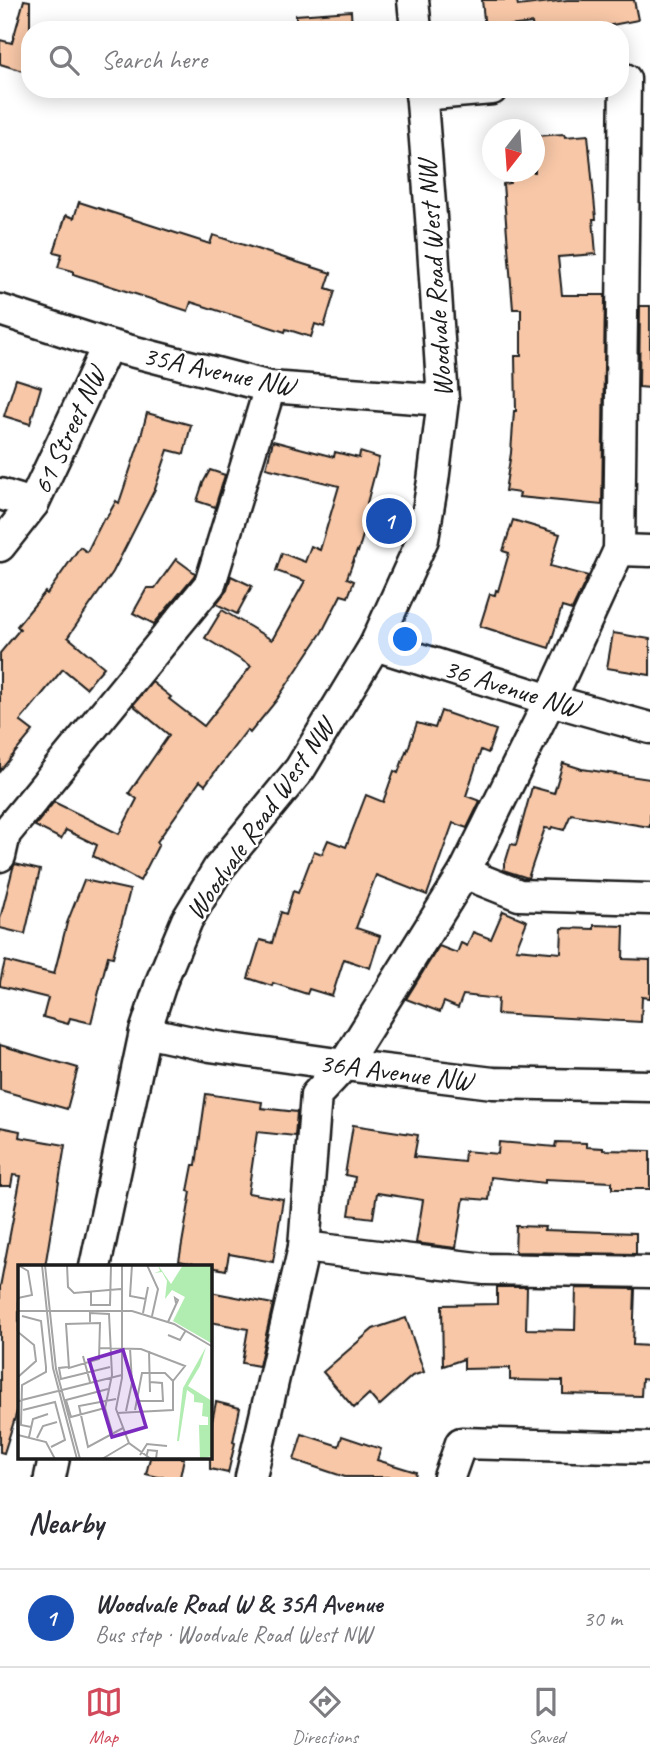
<!DOCTYPE html>
<meta charset="utf-8">
<style>
:root{--surface:#fff;--page:#f7f7f7;--text:#2b2b33;--muted:#7c7c81;--line:#e1e1e2;--accent:#d1495b}
body{margin:0;font-family:Caveat,sans-serif;background:var(--page);color:var(--text)}
.compass{position:absolute;left:482px;top:119px;width:63px;height:63px;border-radius:50%;background:var(--surface);box-shadow:0 4px 18px #0003;rotate:197deg}
.you{position:absolute;left:406px;top:640px;width:24px;height:24px;margin:-18px;border:5px solid #fff;border-radius:50%;background:#1a73e8;box-shadow:0 0 0 10px #1a73e833}
.badge{display:grid;place-items:center;width:46px;height:46px;border-radius:50%;background:var(--accent);color:#fff;font-size:23px;font-weight:700}
.pin{position:absolute;translate:-50% -50%;border:4px solid #fff;box-shadow:0 2px 7px #0006}
.list{margin:0;padding:0;list-style:none}
h2{display:flex;justify-content:space-between;align-items:center;height:91px;margin:0;padding:0 28px;font-size:30px}
h2 small{font-size:23px;font-weight:400;color:var(--muted)}
.list li{display:grid;grid-template-columns:46px 1fr auto;gap:21px;align-items:center;box-sizing:border-box;height:98px;padding:0 28px;border-top:2px solid var(--line)}
.list b{display:block;font-size:26px;white-space:nowrap}
.list p{margin:0;font-size:23px;white-space:nowrap;color:var(--muted)}
.list em{font-size:23px;font-style:normal;color:var(--muted)}
.icon{flex:none;width:38px;height:38px;fill:none;stroke:currentColor;stroke-width:2;stroke-linecap:round;stroke-linejoin:round}
.map{position:relative;flex:none;width:650px;height:1477px;overflow:hidden}
.search{position:absolute;background:var(--surface);box-shadow:0 4px 18px #0003;left:21px;right:21px;top:21px;height:77px;display:flex;align-items:center;gap:18px;box-sizing:border-box;padding:0 24px;border-radius:28px;color:var(--muted);font-size:26px}
.sheet{height:189px;background:var(--surface)}
nav{display:flex;justify-content:space-around;align-items:center;box-sizing:border-box;height:98px;border-top:2px solid var(--line);background:var(--surface);font-size:19px;color:var(--muted)}
nav a{display:grid;justify-items:center;gap:4px}
nav .on{color:var(--accent)}
.map>svg:first-child{display:block}
</style>
<div class="map">
<svg width="650" height="1477" viewBox="0 0 650 1477">
<rect width="100%" height="100%" fill="#fff"/>
<filter id="ink" filterUnits="userSpaceOnUse"><feTurbulence type="fractalNoise" baseFrequency=".0143" numOctaves="2"/><feDisplacementMap in="SourceGraphic" scale="14" xChannelSelector="R" yChannelSelector="G"/><feConvolveMatrix kernelMatrix="1 2 1 2 8 2 1 2 1" color-interpolation-filters="sRGB"/></filter>
<g filter="url(#ink)">
<g fill="#f7c7a7" stroke="#1c1c1c" stroke-width="2">
<path d="M 24,0 L 30,1 L 30,57 L 26,72 L 0,64 L 0,40 L 12,43 Z"/>
<path d="M 482,0 L 517,0 L 518,6 L 567,0 L 634,0 L 638,20 L 586,30 L 533,30 L 532,23 L 485,29 Z"/>
<path d="M 351,11 L 352,30 L 296,30 L 296,15 Z"/>
<path d="M 564,134 L 565,137 L 588,135 L 596,219 L 593,219 L 596,254 L 558,257 L 562,295 L 605,295 L 602,505 L 519,497 L 520,493 L 505,491 L 511,453 L 514,411 L 516,411 L 515,356 L 521,356 L 521,309 L 513,309 L 503,184 L 510,183 L 509,172 L 535,172 L 535,136 Z"/>
<path d="M 79,202 L 210,244 L 213,235 L 331,273 L 326,288 L 335,291 L 324,327 L 315,324 L 311,337 L 286,329 L 285,332 L 191,302 L 188,311 L 73,274 L 73,271 L 58,267 L 62,254 L 54,252 L 66,215 L 74,218 Z"/>
<path d="M 640,306 L 650,306 L 650,388 L 639,387 Z"/>
<path d="M 16,379 L 41,387 L 30,424 L 4,416 Z"/>
<path d="M 147,413 L 191,425 L 184,454 L 168,450 L 155,489 L 113,572 L 68,637 L 104,667 L 86,688 L 63,669 L 20,721 L 33,731 L 0,771 L 0,653 L 20,629 L 17,626 L 45,592 L 47,594 L 80,547 L 87,552 L 104,518 L 106,519 L 116,501 L 119,503 L 140,440 Z"/>
<path d="M 273,441 L 334,457 L 335,452 L 359,458 L 360,452 L 379,458 L 367,503 L 372,505 L 358,552 L 357,551 L 347,578 L 354,581 L 348,597 L 341,595 L 322,632 L 276,701 L 250,733 L 247,730 L 205,785 L 200,781 L 157,842 L 159,844 L 140,881 L 93,856 L 97,845 L 66,830 L 61,839 L 35,826 L 54,802 L 119,834 L 137,799 L 129,793 L 169,735 L 133,705 L 152,682 L 171,697 L 169,699 L 204,726 L 251,666 L 205,638 L 222,610 L 272,640 L 305,581 L 276,571 L 282,553 L 305,562 L 311,546 L 320,550 L 339,486 L 266,468 Z"/>
<path d="M 210,470 L 225,475 L 215,507 L 197,501 L 203,483 Z"/>
<path d="M 513,520 L 560,534 L 550,566 L 588,576 L 572,610 L 562,607 L 549,648 L 480,626 L 490,594 L 495,595 L 496,590 L 498,591 L 509,553 L 503,551 Z"/>
<path d="M 176,559 L 195,573 L 194,576 L 154,624 L 133,613 L 147,588 L 155,588 Z"/>
<path d="M 231,576 L 252,586 L 237,614 L 216,604 L 227,590 Z"/>
<path d="M 613,633 L 650,639 L 650,675 L 607,668 Z"/>
<path d="M 441,711 L 496,730 L 488,753 L 481,750 L 466,796 L 480,801 L 467,828 L 453,823 L 427,895 L 376,875 L 356,928 L 380,936 L 370,968 L 344,959 L 332,996 L 309,989 L 307,994 L 273,983 L 272,986 L 248,978 L 260,940 L 272,943 L 281,912 L 286,914 L 293,891 L 298,893 L 314,851 L 322,854 L 328,840 L 346,847 L 366,795 L 383,802 L 394,771 L 398,773 L 406,751 L 407,752 L 417,723 L 435,728 Z"/>
<path d="M 563,763 L 582,769 L 650,779 L 650,827 L 571,814 L 564,830 L 552,827 L 551,829 L 545,828 L 528,878 L 503,870 L 511,844 L 516,845 L 532,787 L 554,793 Z"/>
<path d="M 15,864 L 40,870 L 25,934 L 0,928 L 0,919 L 13,868 Z"/>
<path d="M 84,880 L 130,890 L 113,957 L 108,956 L 91,1023 L 70,1018 L 68,1024 L 43,1017 L 48,998 L 0,986 L 0,982 L 5,961 L 54,974 L 67,923 Z"/>
<path d="M 503,911 L 527,921 L 516,949 L 561,953 L 562,928 L 594,929 L 594,925 L 624,926 L 623,959 L 650,960 L 650,998 L 642,997 L 641,1022 L 497,1014 L 498,999 L 463,995 L 458,1008 L 444,1002 L 440,1012 L 406,999 L 439,946 L 457,953 L 461,943 L 467,946 L 473,932 L 491,939 Z"/>
<path d="M 0,1045 L 78,1068 L 67,1109 L 0,1090 Z"/>
<path d="M 206,1094 L 262,1102 L 261,1108 L 297,1112 L 295,1136 L 257,1132 L 248,1193 L 283,1199 L 273,1262 L 229,1254 L 226,1270 L 179,1261 L 191,1192 L 188,1191 L 193,1165 L 196,1165 Z"/>
<path d="M 353,1125 L 418,1135 L 414,1157 L 464,1162 L 465,1151 L 498,1154 L 499,1142 L 555,1147 L 556,1142 L 586,1143 L 586,1147 L 603,1148 L 603,1150 L 650,1151 L 650,1189 L 612,1189 L 612,1182 L 545,1179 L 545,1183 L 491,1177 L 489,1200 L 464,1198 L 456,1248 L 416,1243 L 423,1200 L 377,1193 L 373,1218 L 349,1215 L 355,1177 L 345,1175 Z"/>
<path d="M 0,1127 L 20,1131 L 19,1137 L 65,1145 L 45,1267 L 19,1267 L 19,1405 L 4,1453 L 0,1452 L 0,1287 L 21,1176 L 13,1175 L 11,1186 L 0,1186 Z"/>
<path d="M 516,1226 L 545,1227 L 544,1230 L 636,1233 L 636,1254 L 515,1252 Z"/>
<path d="M 497,1287 L 527,1287 L 526,1329 L 575,1330 L 576,1288 L 635,1289 L 633,1345 L 650,1346 L 650,1380 L 642,1379 L 641,1396 L 563,1394 L 563,1381 L 510,1380 L 510,1368 L 464,1369 L 464,1359 L 443,1366 L 442,1305 L 497,1304 Z"/>
<path d="M 210,1292 L 273,1304 L 259,1366 L 242,1363 L 248,1329 L 210,1322 Z"/>
<path d="M 406,1318 L 424,1372 L 412,1376 L 379,1406 L 369,1394 L 354,1408 L 323,1372 L 373,1329 Z"/>
<path d="M 216,1402 L 240,1408 L 233,1442 L 235,1443 L 228,1473 L 210,1469 L 210,1431 Z"/>
<path d="M 302,1434 L 339,1446 L 342,1436 L 381,1449 L 377,1460 L 416,1472 L 415,1477 L 345,1477 L 294,1460 Z"/>
<path d="M 150,1458 L 184,1458 L 180,1477 L 158,1477 L 146,1474 Z"/>
</g>
<g fill="none" stroke-linecap="round" stroke-linejoin="round">
<defs>
<g id="minor">
<path d="M 413,0 L 416,30"/>
<path d="M 421,95 L 492,89"/>
<path d="M 0,310 L 108,345 L 270,387 L 443,400"/>
<path d="M 0,494 L 33,504"/>
<path d="M 0,546 L 33,504 L 108,345"/>
<path d="M 619,550 L 650,551"/>
<path d="M 375,645 L 550,700 L 650,728"/>
<path d="M 0,856 L 5,834 L 210,584 L 270,387"/>
<path d="M 464,873 L 519,895 L 650,899"/>
<path d="M 145,1032 L 210,1046 L 344,1065 L 493,1083 L 650,1086"/>
<path d="M 304,1247 L 485,1269 L 650,1272"/>
<path d="M 95,1267 L 145,1032 L 162,980 L 187,920 L 218,869 L 300,769 L 375,645 L 423,539 L 433,481 L 443,400 L 431,217 L 421,89"/>
<path d="M 50,1477 L 54,1458"/>
<path d="M 251,1477 L 304,1247 L 316,1095 L 344,1065 L 464,873 L 550,700 L 619,550 L 625,79"/>
<path d="M 449,1477 L 461,1443 L 650,1448"/>
</g>
</defs>
<use href="#minor" stroke="#1c1c1c" stroke-width="35"/>
<use href="#minor" stroke="#fff" stroke-width="30"/>
</g>
</g>
<g text-anchor="middle" stroke-width="5" stroke-linejoin="round" paint-order="stroke">
<g font-size="28" fill="#1c1c1c" stroke="#fff">
<text transform="translate(434 279) rotate(-94)" y="10">Woodvale Road West NW</text>
<text transform="translate(219 370) rotate(12)" y="10">35A Avenue NW</text>
<text transform="translate(68 430) rotate(-65)" y="10">61 Street NW</text>
<text transform="translate(512 687) rotate(17)" y="10">36 Avenue NW</text>
<text transform="translate(259 819) rotate(-55)" y="10">Woodvale Road West NW</text>
<text transform="translate(396 1071) rotate(7)" y="10">36A Avenue NW</text>
</g>
</g>
<g transform="translate(18 1265)">
<rect width="194" height="194" fill="#fff"/>
<path d="M 140,0 L 153,19 L 165,0 L 194,0 L 193,78 L 155,56 L 167,32 L 154,25 L 147,34 L 149,16 L 144,7 L 136,8 L 142,6 ZM 188,82 L 182,101 L 170,121 L 194,136 L 194,191 L 182,194 L 181,160 L 190,160 L 190,152 L 184,151 L 185,138 L 176,137 L 176,130 L 169,125 L 161,176 L 159,176 L 165,123 Z" fill="#b1ecb1"/>
<path fill="none" stroke="#a4a4a4" stroke-width="2" d="M 24,0 L 35,103 L 59,194M 27,0 L 38,104 L 62,194M 49,0 L 50,22 L 56,28 L 103,24M 104,0 L 104,113 L 98,144 L 111,178 L 133,194M 114,0 L 112,31 L 128,34M 129,0 L 140,24 L 134,51M 73,26 L 73,40 L 92,40 L 93,0M 0,33 L 14,30 L 10,6 L 0,0M 0,46 L 114,46 L 156,59 L 195,82M 125,48 L 130,22M 4,51 L 23,56 L 28,102 L 28,107 L 4,120 L 3,160 L 13,162M 72,57 L 72,48 L 91,49 L 94,110 L 87,143 L 94,167M 150,57 L 160,35 L 157,33 L 158,38M 82,58 L 81,94 L 51,103 L 48,59 ZM 0,67 L 16,80 L 18,96 L 0,112M 150,70 L 162,75 L 168,65M 82,83 L 123,84 L 167,101 L 155,116 L 155,145 L 99,148M 131,86 L 132,127M 65,91 L 72,117M 50,102 L 41,103 L 43,114 L 92,102M 98,134 L 61,141 L 70,182 L 105,163M 0,136 L 104,110M 118,136 L 145,136 L 144,118 L 132,117M 87,143 L 53,152 L 48,135 L 90,124M 5,145 L 37,137 L 47,175 L 33,182M 117,145 L 124,108 L 147,108 L 155,116M 108,146 L 114,118 L 112,83M 0,170 L 28,177 L 37,194M 11,172 L 15,154 L 30,149M 19,173 L 25,161 L 39,157M 122,190 L 129,179 L 149,181M 128,193 L 130,185 L 139,186 L 138,194M 84,194 L 111,178"/>
<path fill="#7b2cbf" fill-opacity="0.15" stroke="#7b2cbf" stroke-width="3.5" d="M 105,85 L 128,162 L 94,172 L 71,95 Z"/>
<rect width="194" height="194" fill="none" stroke="#1c1c1c" stroke-width="3.5"/>
</g>
</svg>
<svg class="compass" viewBox="-18 -18 36 36"><path d="M0-13l5 13h-10z" fill="#e53935"/><path d="M0 13l5-13h-10z" fill="#7c7c81"/></svg>
<div class="you"></div>
<div class="pin badge" style="left:389px;top:521px;background:#1a4fb4">1</div>
<div class="search"><svg class="icon" aria-label="search" viewBox="0 0 24 24"><circle cx="10" cy="10" r="6"/><path d="M15 15l6 6"/></svg>Search here</div>
</div>
<section class="sheet">
<h2>Nearby<small></small></h2>
<ul class="list">
<li><span class="badge" style="background:#1a4fb4">1</span><div><b>Woodvale Road W &amp; 35A Avenue</b><p>Bus stop · Woodvale Road West NW</p></div><em>30 m</em></li>
</ul>
</section>
<nav>
<a class="on"><svg class="icon" aria-label="map" viewBox="0 0 24 24"><path d="M3 6l6-2 6 2 6-2v14l-6 2-6-2-6 2zM9 4v14M15 6v14"/></svg>Map</a>
<a><svg class="icon" aria-label="directions" viewBox="0 0 24 24"><path d="M12 3l9 9-9 9-9-9zM9 14v-3h6M13 9l2 2-2 2"/></svg>Directions</a>
<a><svg class="icon" aria-label="saved" viewBox="0 0 24 24"><path d="M7 4h10v16l-5-4-5 4z"/></svg>Saved</a>
</nav>
